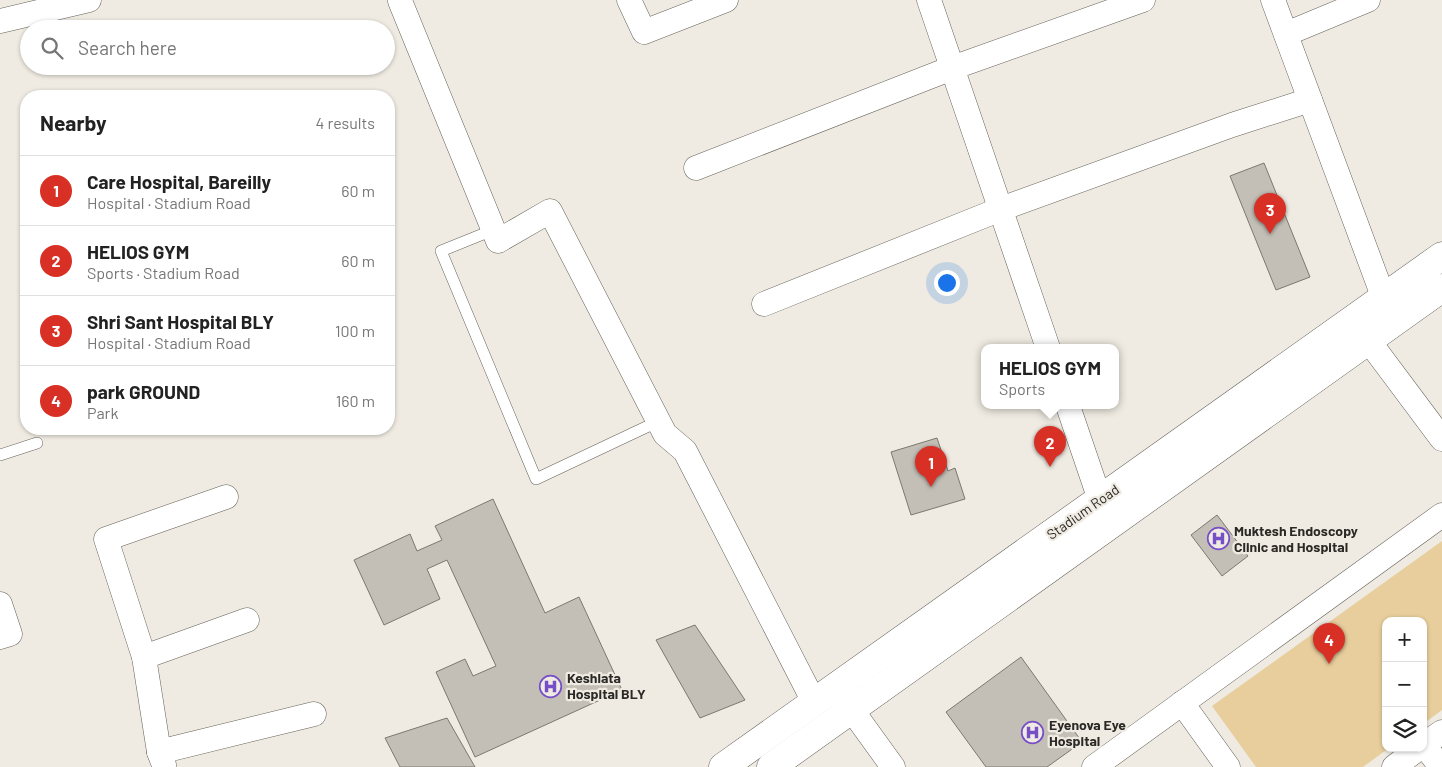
<!DOCTYPE html>
<meta charset="utf-8">
<style>
:root{--surface:#fff;--page:#f6f6f6;--text:#222;--muted:#767676;--line:#e0e0e0;--accent:#d93025}
body{margin:0;font-family:Barlow,sans-serif;background:var(--page);color:var(--text)}
.controls{position:absolute;right:15px;bottom:15px;display:grid;overflow:hidden;border-radius:10px;box-shadow:0 1px 4px #0004}
.controls button{width:45px;height:45px;display:grid;place-items:center;padding:0;border:0;border-bottom:1px solid var(--line);background:var(--surface);color:var(--text);font:25px sans-serif}
.you{position:absolute;left:946px;top:282px;width:18px;height:18px;margin:-12px;border:4px solid #fff;border-radius:50%;background:#1a73e8;box-shadow:0 0 0 8px #1a73e833}
.badge{display:grid;place-items:center;width:32px;height:32px;border-radius:50%;background:var(--accent);color:#fff;font-size:16px;font-weight:700}
.pin{position:absolute;translate:-50% -41px;filter:drop-shadow(0 1px 2px #0008)}
.pin::after{content:'';position:absolute;top:26px;width:18px;height:15px;background:inherit;clip-path:polygon(0 0,100% 0,50% 100%)}
.popup{position:absolute;left:981px;top:344px;width:138px;height:65px;box-sizing:border-box;display:grid;place-content:center;border-radius:10px;background:var(--surface);filter:drop-shadow(0 1px 4px #0005);font-size:16px;white-space:nowrap;color:var(--muted)}
.popup b{font-size:19px;color:var(--text)}
.popup::after{content:'';position:absolute;left:50%;top:100%;margin-left:-10px;border:10px solid transparent;border-top-color:var(--surface)}
.list{margin:0;padding:0;list-style:none}
h2{display:flex;justify-content:space-between;align-items:center;height:65px;margin:0;padding:0 20px;font-size:21px}
h2 small{font-size:16px;font-weight:400;color:var(--muted)}
.list li{display:grid;grid-template-columns:32px 1fr auto;gap:15px;align-items:center;box-sizing:border-box;height:70px;padding:0 20px;border-top:1px solid var(--line)}
.list b{display:block;font-size:19px;white-space:nowrap}
.list p{margin:0;font-size:16px;white-space:nowrap;color:var(--muted)}
.list em{font-size:16px;font-style:normal;color:var(--muted)}
.icon{flex:none;width:28px;height:28px;fill:none;stroke:currentColor;stroke-width:2;stroke-linecap:round;stroke-linejoin:round}
.map{position:relative;flex:none;width:1442px;height:767px;overflow:hidden}
.search{position:absolute;background:var(--surface);box-shadow:0 1px 4px #0004;left:20px;top:20px;width:375px;height:55px;display:flex;align-items:center;gap:12px;box-sizing:border-box;padding:0 18px;border-radius:28px;color:var(--muted);font-size:19px}
.panel{position:absolute;background:var(--surface);box-shadow:0 1px 4px #0004;left:20px;top:90px;width:375px;height:345px;border-radius:20px}
.map>svg:first-child{display:block}
</style>
<div class="map">
<svg width="1442" height="767" viewBox="0 0 1442 767">
<rect width="100%" height="100%" fill="#efebe2"/>
<path fill="#e7ce9c" d="M 1442,541 L 1442,710 L 1423,724 L 1423,621 L 1386,621 L 1386,748 L 1389,748 L 1363,767 L 1256,767 L 1212,706 Z"/>
<g fill="#c3bfb6" stroke="#7c7870">
<path d="M 1264,163 L 1310,277 L 1276,290 L 1230,176 Z"/>
<path d="M 937,438 L 948,471 L 955,468 L 965,499 L 911,515 L 891,452 Z"/>
<path d="M 493,499 L 545,613 L 579,597 L 622,690 L 475,757 L 436,672 L 465,659 L 473,676 L 496,666 L 447,560 L 427,569 L 440,599 L 384,625 L 354,560 L 410,534 L 417,551 L 442,540 L 435,526 Z"/>
<path d="M 1217,515 L 1248,556 L 1222,576 L 1191,535 Z"/>
<path d="M 695,625 L 745,700 L 700,718 L 656,640 Z"/>
<path d="M 1021,657 L 1082,742 L 1047,767 L 986,767 L 946,712 Z"/>
<path d="M 447,718 L 475,767 L 400,767 L 385,738 Z"/>
</g>
<g fill="none" stroke-linecap="round" stroke-linejoin="round">
<defs>
<g id="lane">
<path d="M 493,230 L 441,251 L 536,479 L 659,421"/>
<path d="M 0,455 L 37,443"/>
</g>
<g id="street">
<path d="M 629,0 L 644,32 L 726,0"/>
<path d="M 929,0 L 1048,348"/>
<path d="M 1273,0 L 1390,315"/>
<path d="M 400,1 L 498,241 L 550,211 L 665,434 L 685,451 L 814,702"/>
<path d="M 0,21 L 89,0"/>
<path d="M 1286,34 L 1368,0"/>
<path d="M 696,168 L 952,68 L 1143,0"/>
<path d="M 764,304 L 1001,209 L 1232,125 L 1310,100"/>
<path d="M 1361,324 L 1368,340 L 1442,439"/>
<path d="M 1068,406 L 1100,500"/>
<path d="M 0,604 L 10,634 L 0,637"/>
<path d="M 144,657 L 247,620"/>
<path d="M 841,695 L 893,767"/>
<path d="M 1182,703 L 1228,767"/>
<path d="M 1423,745 L 1442,732"/>
<path d="M 1424,745 L 1441,767"/>
<path d="M 159,752 L 144,657 L 106,539 L 226,497"/>
<path d="M 164,765 L 159,752 L 314,714"/>
<path d="M 1094,767 L 1442,515"/>
<path d="M 1394,767 L 1419,748"/>
</g>
<g id="secondary">
<path d="M 723,767 L 1442,256"/>
<path d="M 771,767 L 1442,288"/>
</g>
</defs>
<use href="#lane" stroke="#65625a" stroke-width="12"/>
<use href="#street" stroke="#65625a" stroke-width="25"/>
<use href="#secondary" stroke="#65625a" stroke-width="29"/>
<use href="#lane" stroke="#fff" stroke-width="11"/>
<use href="#street" stroke="#fff" stroke-width="24"/>
<use href="#secondary" stroke="#fff" stroke-width="28"/>
</g>
<defs>
<symbol id="hospital-ring" viewBox="-11 -11 22 22"><circle r="9.5" fill="#efebe2" stroke="#764ec7" stroke-width="1.5"/><path d="M-5-5h3v3.5h4V-5h3V5h-3V1.5h-4V5h-3Z" fill="#764ec7"/></symbol>
</defs>
<g fill-rule="evenodd">
<use href="#hospital-ring" x="1206" y="526" width="25" height="25"/>
<use href="#hospital-ring" x="538" y="674" width="25" height="25"/>
<use href="#hospital-ring" x="1020" y="720" width="25" height="25"/>
</g>
<g text-anchor="middle" stroke-width="4.5" stroke-linejoin="round" paint-order="stroke">
<g font-size="14" fill="#2b2926" stroke="#efebe2">
<text transform="translate(1083 512) rotate(-35)" y="5">Stadium Road</text>
</g>
<g font-size="14" font-weight="bold" fill="#2b2926" stroke="#efebe2" text-anchor="start">
<text x="1234" y="536">Muktesh Endoscopy<tspan x="1234" dy="16">Clinic and Hospital</tspan></text>
<text x="567" y="683">Keshlata<tspan x="567" dy="16">Hospital BLY</tspan></text>
<text x="1049" y="730">Eyenova Eye<tspan x="1049" dy="16">Hospital</tspan></text>
</g>
</g>
</svg>
<div class="controls">
<button>+</button>
<button>−</button>
<button><svg class="icon" aria-label="layers" viewBox="0 0 24 24"><path d="M12 4l9 5-9 5-9-5zM3 14l9 5 9-5"/></svg></button>
</div>
<div class="you"></div>
<div class="pin badge" style="left:931px;top:487px">1</div>
<div class="pin badge" style="left:1050px;top:467px">2</div>
<div class="popup"><b>HELIOS GYM</b>Sports</div>
<div class="pin badge" style="left:1270px;top:234px">3</div>
<div class="pin badge" style="left:1329px;top:664px">4</div>
<div class="search"><svg class="icon" aria-label="search" viewBox="0 0 24 24"><circle cx="10" cy="10" r="6"/><path d="M15 15l6 6"/></svg>Search here</div>
<section class="panel">
<h2>Nearby<small>4 results</small></h2>
<ul class="list">
<li><span class="badge">1</span><div><b>Care Hospital, Bareilly</b><p>Hospital · Stadium Road</p></div><em>60 m</em></li>
<li><span class="badge">2</span><div><b>HELIOS GYM</b><p>Sports · Stadium Road</p></div><em>60 m</em></li>
<li><span class="badge">3</span><div><b>Shri Sant Hospital BLY</b><p>Hospital · Stadium Road</p></div><em>100 m</em></li>
<li><span class="badge">4</span><div><b>park GROUND</b><p>Park</p></div><em>160 m</em></li>
</ul>
</section>
</div>
